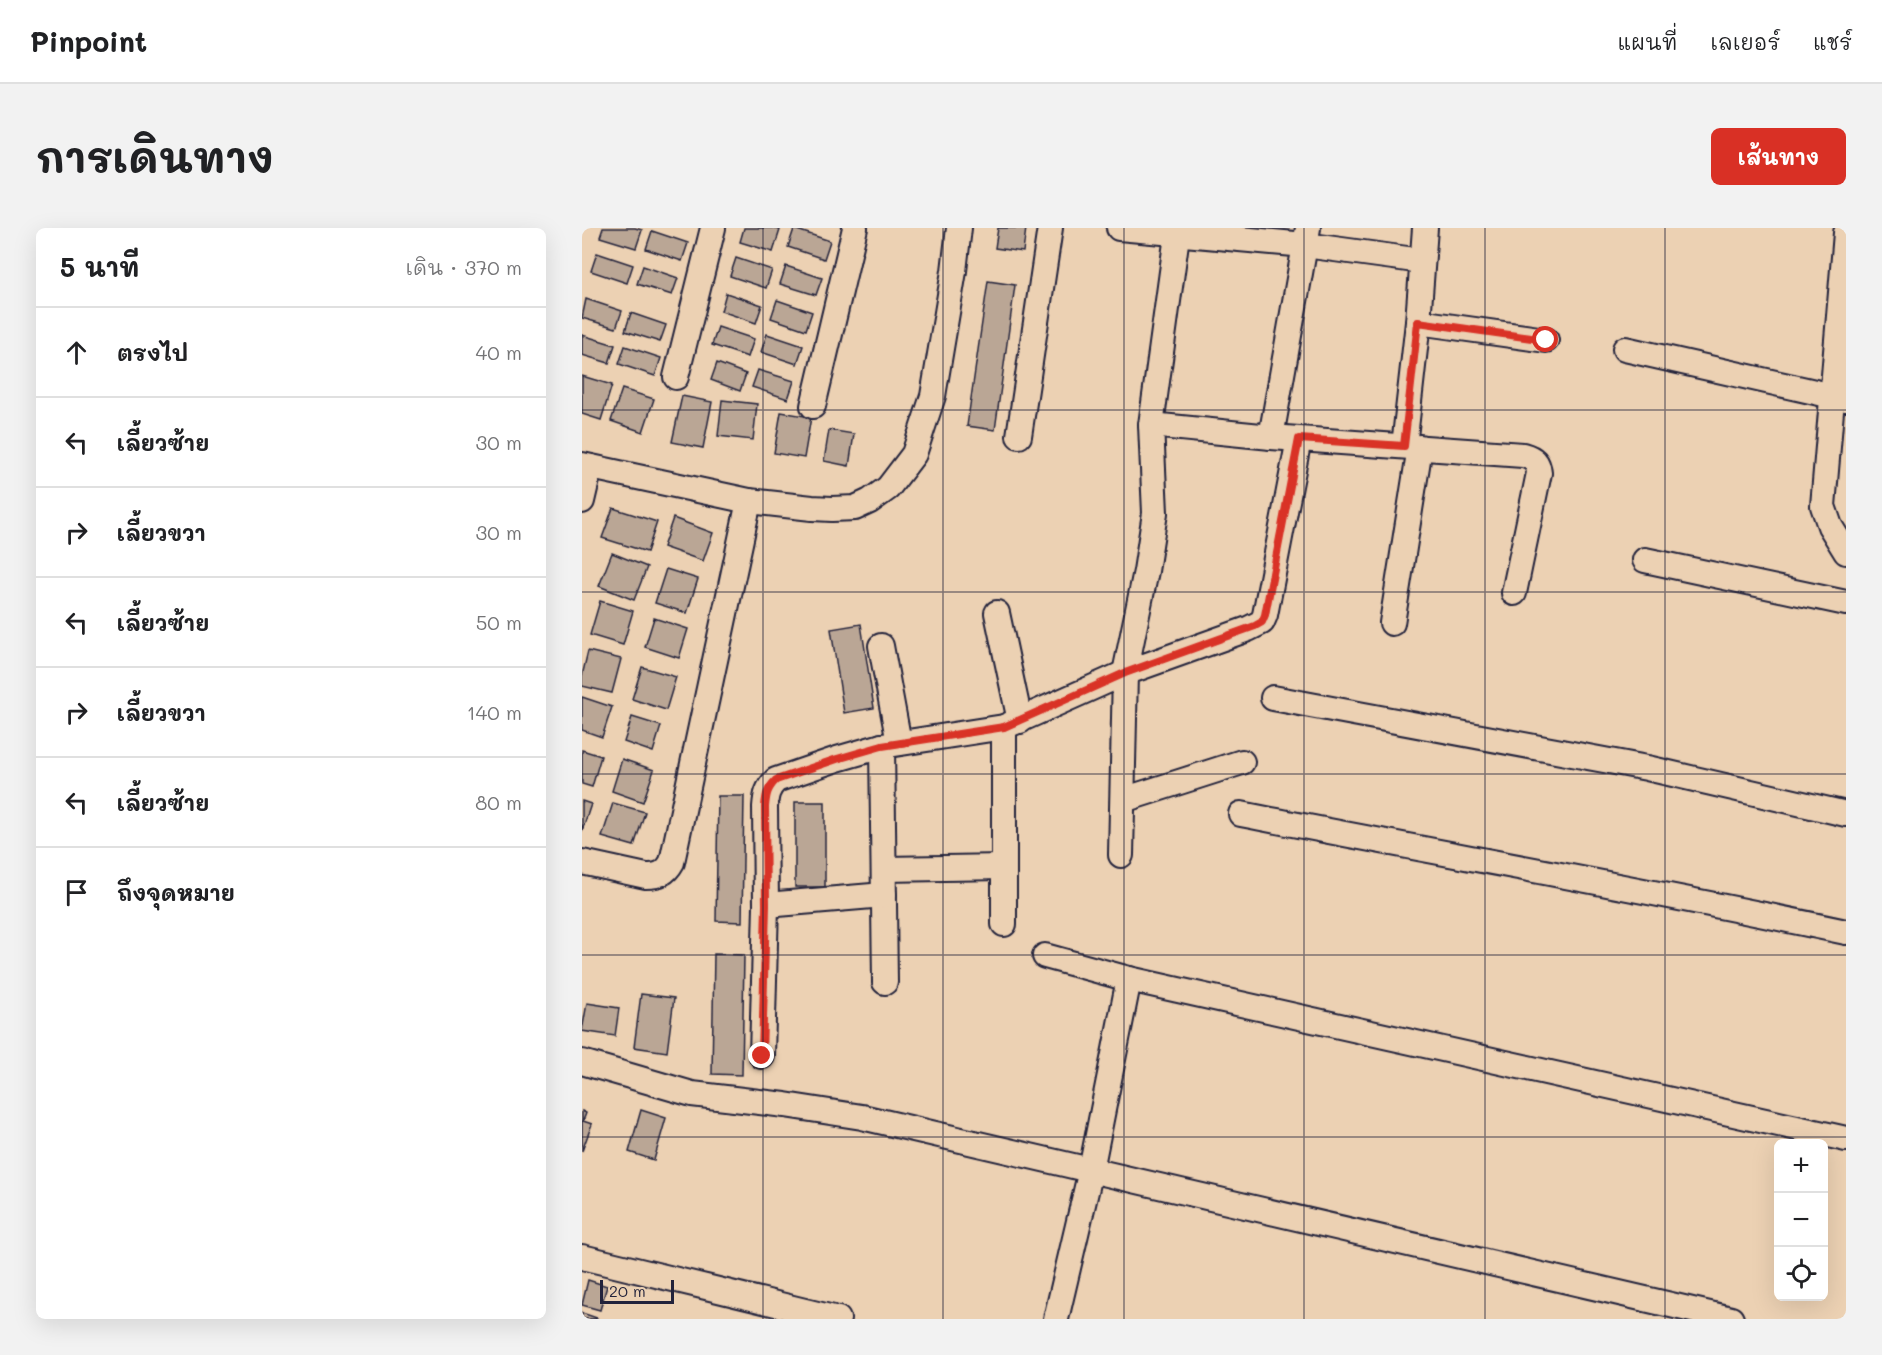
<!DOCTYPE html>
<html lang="th">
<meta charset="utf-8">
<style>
:root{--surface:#fff;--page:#f2f2f2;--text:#202124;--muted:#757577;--line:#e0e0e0;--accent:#d93025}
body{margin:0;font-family:Mali,"Playpen Sans Thai",sans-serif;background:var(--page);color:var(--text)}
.controls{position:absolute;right:18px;bottom:18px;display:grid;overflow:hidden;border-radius:9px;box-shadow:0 6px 24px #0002}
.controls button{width:54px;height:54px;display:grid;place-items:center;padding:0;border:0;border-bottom:2px solid var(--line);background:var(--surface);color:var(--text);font:30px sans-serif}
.scale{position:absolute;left:18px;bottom:15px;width:74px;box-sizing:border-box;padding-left:6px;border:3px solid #22223b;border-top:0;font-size:16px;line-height:21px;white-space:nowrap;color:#22223b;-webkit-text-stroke:4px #ecd1b3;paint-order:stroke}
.stop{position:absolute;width:18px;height:18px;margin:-14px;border:4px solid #d93025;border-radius:50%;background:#fff}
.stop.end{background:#d93025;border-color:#fff;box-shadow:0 2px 6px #0008}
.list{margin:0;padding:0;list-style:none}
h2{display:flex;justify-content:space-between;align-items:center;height:78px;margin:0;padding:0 24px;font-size:26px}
h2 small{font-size:20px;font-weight:400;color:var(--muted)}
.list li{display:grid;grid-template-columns:39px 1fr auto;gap:18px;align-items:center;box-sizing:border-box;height:90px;padding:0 24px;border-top:2px solid var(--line)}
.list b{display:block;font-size:22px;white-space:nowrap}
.list em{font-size:20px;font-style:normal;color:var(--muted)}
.icon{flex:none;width:33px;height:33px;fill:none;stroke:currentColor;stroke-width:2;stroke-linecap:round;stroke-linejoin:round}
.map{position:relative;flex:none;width:1264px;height:1091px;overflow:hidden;border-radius:9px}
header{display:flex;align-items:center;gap:36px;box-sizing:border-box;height:84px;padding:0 30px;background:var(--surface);border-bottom:2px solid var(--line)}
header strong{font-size:28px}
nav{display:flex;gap:33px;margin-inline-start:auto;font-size:21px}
.intro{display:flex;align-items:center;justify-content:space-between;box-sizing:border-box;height:144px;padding:0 36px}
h1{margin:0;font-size:42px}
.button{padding:15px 27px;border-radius:9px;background:var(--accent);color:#fff;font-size:21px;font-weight:700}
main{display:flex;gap:36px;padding:0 36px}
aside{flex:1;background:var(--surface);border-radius:9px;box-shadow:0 6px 24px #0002}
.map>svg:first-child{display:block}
</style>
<header>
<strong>Pinpoint</strong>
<nav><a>แผนที่</a><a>เลเยอร์</a><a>แชร์</a></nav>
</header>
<div class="intro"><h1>การเดินทาง</h1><a class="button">เส้นทาง</a></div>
<main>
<aside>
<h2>5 นาที<small>เดิน · 370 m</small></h2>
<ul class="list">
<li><svg class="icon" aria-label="ahead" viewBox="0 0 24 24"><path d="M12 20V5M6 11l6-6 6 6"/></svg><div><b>ตรงไป</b></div><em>40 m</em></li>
<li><svg class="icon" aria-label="left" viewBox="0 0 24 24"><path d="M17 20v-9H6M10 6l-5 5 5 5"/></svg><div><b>เลี้ยวซ้าย</b></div><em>30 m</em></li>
<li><svg class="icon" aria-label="right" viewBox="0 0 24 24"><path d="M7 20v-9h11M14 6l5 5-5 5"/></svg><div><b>เลี้ยวขวา</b></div><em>30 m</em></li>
<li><svg class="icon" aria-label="left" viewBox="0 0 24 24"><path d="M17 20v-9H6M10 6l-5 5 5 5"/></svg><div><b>เลี้ยวซ้าย</b></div><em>50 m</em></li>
<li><svg class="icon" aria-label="right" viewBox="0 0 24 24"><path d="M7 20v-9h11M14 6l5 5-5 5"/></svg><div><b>เลี้ยวขวา</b></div><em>140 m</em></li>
<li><svg class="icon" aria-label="left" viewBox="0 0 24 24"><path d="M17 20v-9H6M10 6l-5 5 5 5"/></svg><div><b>เลี้ยวซ้าย</b></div><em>80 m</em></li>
<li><svg class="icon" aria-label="arrive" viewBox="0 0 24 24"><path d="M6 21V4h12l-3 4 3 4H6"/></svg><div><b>ถึงจุดหมาย</b></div></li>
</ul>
</aside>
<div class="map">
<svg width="1264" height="1091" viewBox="0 0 1264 1091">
<rect width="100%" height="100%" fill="#ecd1b3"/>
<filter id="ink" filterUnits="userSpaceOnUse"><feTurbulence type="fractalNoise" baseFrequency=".0167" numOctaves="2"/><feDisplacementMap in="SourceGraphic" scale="12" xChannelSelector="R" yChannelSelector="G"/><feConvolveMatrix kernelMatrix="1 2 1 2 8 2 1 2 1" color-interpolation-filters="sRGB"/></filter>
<g filter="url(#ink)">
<g fill="#baa695" stroke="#22223b" stroke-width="1.5">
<path d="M 21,0 L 53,0 L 60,2 L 54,20 L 18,9 Z"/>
<path d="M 162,0 L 192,0 L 198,2 L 191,24 L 158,14 Z"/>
<path d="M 416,0 L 444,0 L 441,24 L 413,20 Z"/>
<path d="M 212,1 L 248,13 L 242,31 L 206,19 Z"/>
<path d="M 70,3 L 106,15 L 100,33 L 64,21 Z"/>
<path d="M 15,25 L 51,37 L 45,55 L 9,43 Z"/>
<path d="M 154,30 L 190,42 L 184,60 L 148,48 Z"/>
<path d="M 61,38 L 96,50 L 90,67 L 55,56 Z"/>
<path d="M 204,38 L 240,50 L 234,67 L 198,56 Z"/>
<path d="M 406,53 L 433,57 L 413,202 L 385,198 Z"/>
<path d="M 144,65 L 180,77 L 174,95 L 139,83 Z"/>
<path d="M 4,71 L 40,83 L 34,100 L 0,90 Z"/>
<path d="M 195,72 L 230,84 L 224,102 L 189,90 Z"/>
<path d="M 49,85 L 84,97 L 78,114 L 43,103 Z"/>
<path d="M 136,99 L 172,111 L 166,129 L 130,117 Z"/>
<path d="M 185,106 L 221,118 L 215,136 L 179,124 Z"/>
<path d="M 0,107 L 33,117 L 27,135 L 0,127 Z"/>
<path d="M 43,118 L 79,130 L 73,148 L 37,136 Z"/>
<path d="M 135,135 L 164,146 L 158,163 L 129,152 Z"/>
<path d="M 176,142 L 212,153 L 206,171 L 170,159 Z"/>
<path d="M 0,148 L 30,157 L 19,192 L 0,186 Z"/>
<path d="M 40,161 L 72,171 L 61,204 L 29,193 Z"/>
<path d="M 100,168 L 130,174 L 121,220 L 90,214 Z"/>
<path d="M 140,172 L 175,176 L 171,212 L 136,208 Z"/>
<path d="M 199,184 L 229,189 L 222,230 L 192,225 Z"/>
<path d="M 247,202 L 272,206 L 267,238 L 242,233 Z"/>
<path d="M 31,280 L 75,294 L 65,324 L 20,310 Z"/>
<path d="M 91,290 L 131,305 L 121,333 L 81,319 Z"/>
<path d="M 30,325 L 65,339 L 52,372 L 17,358 Z"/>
<path d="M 84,341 L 116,351 L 105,385 L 73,375 Z"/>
<path d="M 18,373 L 51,383 L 41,417 L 8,407 Z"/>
<path d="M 72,390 L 106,401 L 97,430 L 63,419 Z"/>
<path d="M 279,396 L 292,480 L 262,485 L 249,401 Z"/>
<path d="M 6,423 L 39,431 L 30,465 L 0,458 L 0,448 Z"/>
<path d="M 60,439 L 94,449 L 84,482 L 50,471 Z"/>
<path d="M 0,469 L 30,479 L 20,509 L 0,502 Z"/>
<path d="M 50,489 L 79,498 L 71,524 L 42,514 Z"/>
<path d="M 0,522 L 19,528 L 10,559 L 0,556 Z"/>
<path d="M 40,531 L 72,542 L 61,574 L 30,563 Z"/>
<path d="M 136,568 L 162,568 L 160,694 L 134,693 Z"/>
<path d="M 0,573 L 9,576 L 0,603 Z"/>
<rect x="213" y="574" width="30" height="85"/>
<path d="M 31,575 L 63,584 L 52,618 L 20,609 Z"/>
<path d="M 132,726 L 162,727 L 160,847 L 130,846 Z"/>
<path d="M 59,766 L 92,770 L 85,824 L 52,819 Z"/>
<path d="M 5,775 L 37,780 L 33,808 L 0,803 Z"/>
<path d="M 59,882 L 84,890 L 72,932 L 47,924 Z"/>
<path d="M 0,883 L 4,885 L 1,893 L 10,896 L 0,923 Z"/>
<path d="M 6,1052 L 25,1058 L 18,1082 L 0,1077 Z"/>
<path d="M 0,1085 L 15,1090 L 14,1091 L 0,1091 Z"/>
</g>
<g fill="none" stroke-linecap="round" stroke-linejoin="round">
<defs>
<g id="minor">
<path d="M 537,0 L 723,17 L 840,33"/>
<path d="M 1264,5 L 1241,278 L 1248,298 L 1264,324"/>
<path d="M 836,94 L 964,112"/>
<path d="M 1043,121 L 1264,171"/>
<path d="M 94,149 L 131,0"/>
<path d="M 231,178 L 273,0"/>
<path d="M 569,197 L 689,209 L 941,227 C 952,230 956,234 957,245 L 932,365"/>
<path d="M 437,208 L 468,0"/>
<path d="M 689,209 L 726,0"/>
<path d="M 822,218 L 836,94 L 843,0"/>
<path d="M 0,237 L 167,273 L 230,280 L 250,281 L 273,280 L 288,273 L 306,260 L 332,226 L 351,168 L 372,43 L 377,0"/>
<path d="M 0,273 L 8,239"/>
<path d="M 1063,332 L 1264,375"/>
<path d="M 415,385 L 438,493"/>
<path d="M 810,395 L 838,219"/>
<path d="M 299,418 L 317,515"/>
<path d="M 691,470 L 1065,540 L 1264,586"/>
<path d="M 422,499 L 422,696"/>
<path d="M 300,518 L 303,754"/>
<path d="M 541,572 L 660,534"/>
<path d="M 659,586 C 861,626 1063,661 1264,704"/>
<path d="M 539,627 L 543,445 L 564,343 L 573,285 L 569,197 L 596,0"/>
<path d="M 0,634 L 64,648 C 77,648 84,645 90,634 L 167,273"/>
<path d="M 302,641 L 422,639"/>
<path d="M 184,677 L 302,667"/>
<path d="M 463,728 L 547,751 L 1264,911"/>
<path d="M 180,828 L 184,677 L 183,579 C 184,567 185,561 194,552 L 255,531 L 300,518 L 422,499 L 543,445 L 666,401 L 680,394 L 683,387 L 717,211"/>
<path d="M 0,834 L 110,866 L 203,877 L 280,889 L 1149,1091"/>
<path d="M 0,1029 L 256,1091"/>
<path d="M 474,1091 L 509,942 L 547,751"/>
</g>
</defs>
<use href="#minor" stroke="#22223b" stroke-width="28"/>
<use href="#minor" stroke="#ecd1b3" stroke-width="24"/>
</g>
</g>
<g fill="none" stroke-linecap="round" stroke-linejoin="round" filter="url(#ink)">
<path stroke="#d93025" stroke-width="8" d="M 180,828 L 184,677 L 183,579 C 184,567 185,561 194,552 L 255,531 L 300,518 L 422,499 L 543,445 L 673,398 L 680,394 L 683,387 L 717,211 L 822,218 L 836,94 L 964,112"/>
</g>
<path fill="none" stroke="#22223b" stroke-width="1.5" stroke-opacity="0.55" d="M 181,0 L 181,1091M 361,0 L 361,1091M 542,0 L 542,1091M 722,0 L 722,1091M 903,0 L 903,1091M 1083,0 L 1083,1091M 0,182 L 1264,182M 0,364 L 1264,364M 0,546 L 1264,546M 0,727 L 1264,727M 0,909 L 1264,909"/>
</svg>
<div class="controls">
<button>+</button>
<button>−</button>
<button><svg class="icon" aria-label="locate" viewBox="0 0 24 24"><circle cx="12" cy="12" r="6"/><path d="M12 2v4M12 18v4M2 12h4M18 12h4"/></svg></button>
</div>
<div class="scale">20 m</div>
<div class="stop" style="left:964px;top:112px"></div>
<div class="stop end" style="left:180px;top:828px"></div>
</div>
</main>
